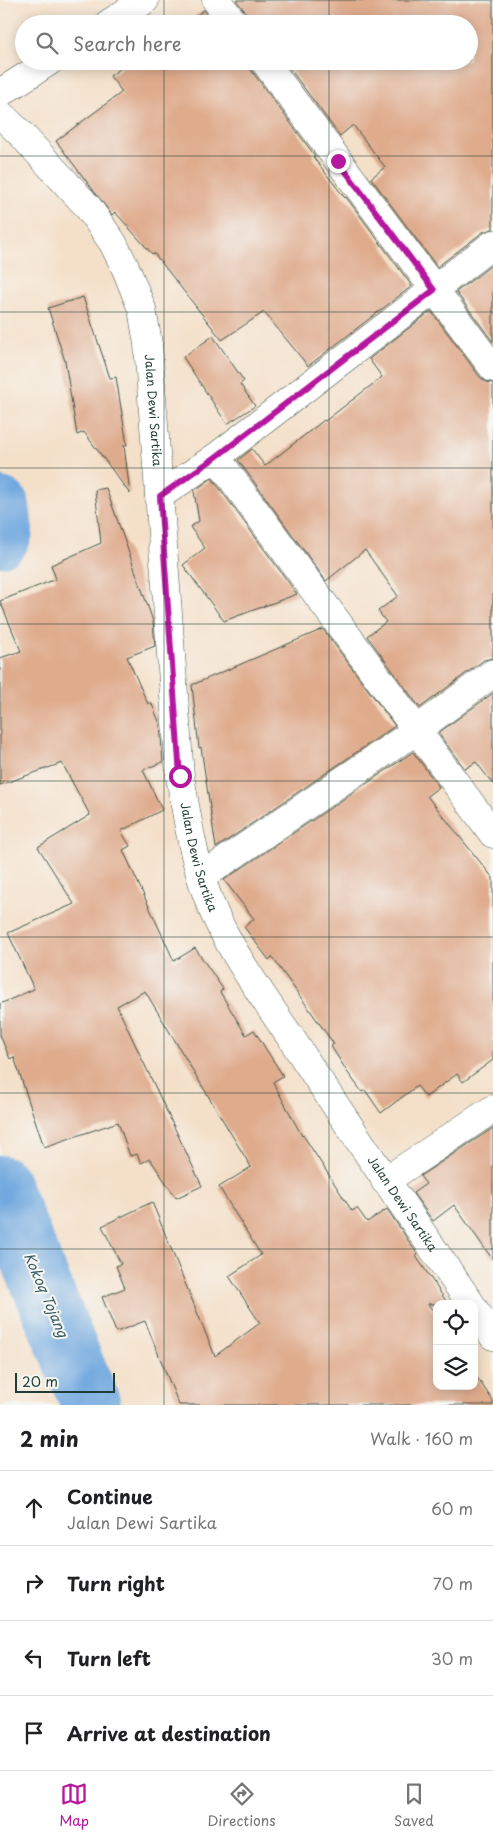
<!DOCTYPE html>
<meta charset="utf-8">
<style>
:root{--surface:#fff;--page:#f2f2f2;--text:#202124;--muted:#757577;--line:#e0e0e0;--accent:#b5179e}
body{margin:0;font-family:"Playpen Sans",sans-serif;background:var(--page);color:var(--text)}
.controls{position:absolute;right:15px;bottom:15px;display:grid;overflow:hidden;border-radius:10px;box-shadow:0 2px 12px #0003}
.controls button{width:45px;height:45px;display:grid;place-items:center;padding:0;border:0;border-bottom:1px solid var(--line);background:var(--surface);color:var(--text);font:25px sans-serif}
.scale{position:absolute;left:15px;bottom:12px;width:100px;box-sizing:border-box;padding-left:5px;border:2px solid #1f3d34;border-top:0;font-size:14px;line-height:18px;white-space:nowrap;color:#1f3d34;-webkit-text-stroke:4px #f6f6f2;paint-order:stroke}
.stop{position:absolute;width:15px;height:15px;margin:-11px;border:4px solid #b5179e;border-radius:50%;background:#fff}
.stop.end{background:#b5179e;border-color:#fff;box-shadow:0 1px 5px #0008}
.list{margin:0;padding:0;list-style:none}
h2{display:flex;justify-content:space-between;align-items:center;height:65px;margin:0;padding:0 20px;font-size:21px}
h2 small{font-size:16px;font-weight:400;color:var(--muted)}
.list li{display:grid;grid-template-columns:32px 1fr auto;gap:15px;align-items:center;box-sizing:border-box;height:75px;padding:0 20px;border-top:1px solid var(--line)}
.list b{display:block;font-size:19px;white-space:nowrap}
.list p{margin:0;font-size:16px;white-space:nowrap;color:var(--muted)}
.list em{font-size:16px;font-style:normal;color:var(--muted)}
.icon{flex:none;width:28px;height:28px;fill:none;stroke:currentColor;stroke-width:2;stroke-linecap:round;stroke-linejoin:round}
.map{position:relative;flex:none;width:493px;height:1405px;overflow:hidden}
.search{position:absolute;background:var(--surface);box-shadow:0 2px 12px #0003;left:15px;right:15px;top:15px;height:55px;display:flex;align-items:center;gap:12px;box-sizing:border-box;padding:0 18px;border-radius:28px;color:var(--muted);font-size:19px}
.sheet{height:365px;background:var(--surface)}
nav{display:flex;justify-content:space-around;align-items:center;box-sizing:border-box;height:70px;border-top:1px solid var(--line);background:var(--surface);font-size:14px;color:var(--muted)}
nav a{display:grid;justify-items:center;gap:2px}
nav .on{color:var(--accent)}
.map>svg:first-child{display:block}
</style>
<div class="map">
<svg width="493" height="1405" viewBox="0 0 493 1405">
<rect width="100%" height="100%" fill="#f6f6f2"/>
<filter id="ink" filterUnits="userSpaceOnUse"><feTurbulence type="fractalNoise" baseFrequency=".02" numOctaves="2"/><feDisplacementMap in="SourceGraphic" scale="10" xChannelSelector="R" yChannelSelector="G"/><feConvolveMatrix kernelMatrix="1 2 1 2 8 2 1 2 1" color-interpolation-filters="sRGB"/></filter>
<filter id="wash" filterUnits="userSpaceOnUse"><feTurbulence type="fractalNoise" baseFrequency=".0096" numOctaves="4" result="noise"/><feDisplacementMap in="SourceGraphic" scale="20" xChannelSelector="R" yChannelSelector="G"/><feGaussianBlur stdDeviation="1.12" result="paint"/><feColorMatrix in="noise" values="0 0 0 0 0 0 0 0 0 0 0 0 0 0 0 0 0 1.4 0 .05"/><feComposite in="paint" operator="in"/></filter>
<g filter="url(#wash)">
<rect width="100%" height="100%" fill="#f4e0c9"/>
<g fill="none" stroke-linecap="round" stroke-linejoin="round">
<g stroke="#71a8df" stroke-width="60">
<path d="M 0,507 L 3,531 L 0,537"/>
<path d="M 0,1185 L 91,1405"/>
</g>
</g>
<g id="blocks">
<g fill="#dfab8d">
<path d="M 236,0 L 493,0 L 493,229 L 483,232 L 437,267 L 371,178 L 385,167 L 353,125 L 340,136 L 284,61 L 469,61 L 469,24 L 250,24 L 247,14 Z"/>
<path d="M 204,10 L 215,24 L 184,24 Z"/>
<path d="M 131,61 L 249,61 L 251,70 L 315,156 L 313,157 L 345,198 L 346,197 L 412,286 L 308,366 L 264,312 L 222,340 L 154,253 L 152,254 L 115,212 L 112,215 L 56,141 L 122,92 L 110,76 Z"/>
<path d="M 493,264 L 493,342 L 456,292 Z"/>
<path d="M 83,297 L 110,378 L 116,377 L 127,445 L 124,445 L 130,494 L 84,432 L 77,435 L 65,361 L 48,308 Z"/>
<path d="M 431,311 L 480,377 L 486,382 L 493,383 L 493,658 L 484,660 L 420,708 L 367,636 L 386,622 L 378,611 L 398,596 L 365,550 L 326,581 L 238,460 L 252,449 L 265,466 L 324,420 L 325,421 L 382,377 L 369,359 Z"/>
<path d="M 213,336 L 244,381 L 240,384 L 255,406 L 227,424 L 183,357 Z"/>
<path d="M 212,478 L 297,594 L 224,621 L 183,565 L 205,548 L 190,527 L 199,521 L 194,491 Z"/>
<path d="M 106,488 L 153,621 L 155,646 L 127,657 L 148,704 L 151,702 L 160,724 L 163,762 L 143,770 L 162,810 L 121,831 L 130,846 L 123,850 L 174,961 L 195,948 L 223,989 L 220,992 L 246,1035 L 254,1030 L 283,1076 L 273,1082 L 302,1136 L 303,1135 L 352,1211 L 357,1208 L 367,1222 L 387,1209 L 418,1255 L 416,1256 L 448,1304 L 428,1304 L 437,1317 L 437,1386 L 474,1386 L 474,1373 L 493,1401 L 493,1405 L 179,1405 L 145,1321 L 116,1332 L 102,1297 L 125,1288 L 116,1266 L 121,1264 L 102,1226 L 152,1202 L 215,1356 L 260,1323 L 229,1276 L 261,1255 L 219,1187 L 251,1167 L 145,991 L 117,1006 L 202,1186 L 176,1198 L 150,1159 L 141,1163 L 137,1154 L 130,1156 L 118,1122 L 44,1147 L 14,1057 L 10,1059 L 0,1035 L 0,1004 L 34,989 L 8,933 L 74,904 L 38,847 L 90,815 L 62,763 L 0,785 L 0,658 L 21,651 L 0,601 L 56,579 L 51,565 L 101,543 L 95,490 Z"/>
<path d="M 323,629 L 395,726 L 216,848 L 201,747 L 199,748 L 192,685 Z"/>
<path d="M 493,693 L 493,784 L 476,762 L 465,769 L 438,733 Z"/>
<path d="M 413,752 L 439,787 L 427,796 L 493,878 L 493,1060 L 463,1082 L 457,1074 L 426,1097 L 417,1086 L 381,1113 L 365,1090 L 362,1092 L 348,1073 L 331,1046 L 334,1044 L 272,957 L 269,960 L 244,927 L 254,919 L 224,880 Z"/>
<path d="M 493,1128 L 493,1260 L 454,1205 L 433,1221 L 413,1193 L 426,1184 L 420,1176 Z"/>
</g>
</g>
</g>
<g filter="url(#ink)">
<use href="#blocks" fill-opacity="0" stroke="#3f554a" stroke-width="1"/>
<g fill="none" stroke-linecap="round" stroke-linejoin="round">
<defs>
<g id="minor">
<path d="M 216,0 L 235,24"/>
<path d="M 108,24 L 145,0"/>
<path d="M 264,61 L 493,368"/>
<path d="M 0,93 L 50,61"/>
<path id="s1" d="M 0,114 L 21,134 L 88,207 L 113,243 L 126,269 L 142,309 L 148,344 L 180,776 C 188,823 195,871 215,915 C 236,960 267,1002 295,1044 C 352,1132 411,1217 471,1304"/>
<path d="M 216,457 L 493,834"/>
<path d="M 159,496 L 216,457 L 493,244"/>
<path d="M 201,877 L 417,730 L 493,673"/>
<path d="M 385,1181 L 493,1109"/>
<path d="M 474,1309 L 493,1336"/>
</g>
</defs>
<use href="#minor" stroke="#3f554a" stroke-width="29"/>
<use href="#minor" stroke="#fff" stroke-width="28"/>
</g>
</g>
<g fill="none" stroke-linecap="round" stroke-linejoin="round" filter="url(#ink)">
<path stroke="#b5179e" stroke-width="6" d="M 180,776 L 160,496 L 216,457 L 434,290 L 338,161"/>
</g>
<path fill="none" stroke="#1f3d34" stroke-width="1" stroke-opacity="0.55" d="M 164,0 L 164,24M 329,0 L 329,24M 164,61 L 164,1405M 329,61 L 329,1405M 0,156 L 493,156M 0,312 L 493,312M 0,468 L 493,468M 0,624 L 493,624M 0,781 L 493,781M 0,937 L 493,937M 0,1093 L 493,1093M 0,1249 L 493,1249"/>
<g text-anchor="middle" stroke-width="4" stroke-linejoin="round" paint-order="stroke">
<g font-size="12" fill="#1f3d34" stroke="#f6f6f2">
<text dy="4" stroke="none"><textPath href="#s1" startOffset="346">Jalan Dewi Sartika</textPath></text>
<text dy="4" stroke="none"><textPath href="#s1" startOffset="796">Jalan Dewi Sartika</textPath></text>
<text dy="4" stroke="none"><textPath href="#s1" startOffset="1201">Jalan Dewi Sartika</textPath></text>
</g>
<g font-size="14" font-style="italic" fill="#385d67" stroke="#f6f6f2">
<text transform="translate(46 1295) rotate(67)" y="5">Kokoq Tojang</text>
</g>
</g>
</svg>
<div class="controls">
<button><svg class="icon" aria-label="locate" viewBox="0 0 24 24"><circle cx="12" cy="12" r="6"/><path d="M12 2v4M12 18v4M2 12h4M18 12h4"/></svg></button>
<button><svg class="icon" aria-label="layers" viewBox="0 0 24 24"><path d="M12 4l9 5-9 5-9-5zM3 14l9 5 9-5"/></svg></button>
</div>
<div class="scale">20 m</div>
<div class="stop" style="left:180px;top:776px"></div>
<div class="stop end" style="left:338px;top:161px"></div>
<div class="search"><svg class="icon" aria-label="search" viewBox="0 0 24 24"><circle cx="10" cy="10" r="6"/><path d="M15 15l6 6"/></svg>Search here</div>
</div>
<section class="sheet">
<h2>2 min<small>Walk · 160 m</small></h2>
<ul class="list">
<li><svg class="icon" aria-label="ahead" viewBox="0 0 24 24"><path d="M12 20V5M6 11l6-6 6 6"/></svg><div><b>Continue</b><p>Jalan Dewi Sartika</p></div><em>60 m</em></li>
<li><svg class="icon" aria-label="right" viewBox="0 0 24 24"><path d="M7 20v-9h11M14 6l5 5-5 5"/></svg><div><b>Turn right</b></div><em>70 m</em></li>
<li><svg class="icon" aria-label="left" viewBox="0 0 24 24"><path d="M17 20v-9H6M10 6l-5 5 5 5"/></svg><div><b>Turn left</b></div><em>30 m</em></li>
<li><svg class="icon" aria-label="arrive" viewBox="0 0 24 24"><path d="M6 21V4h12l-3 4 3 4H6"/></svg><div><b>Arrive at destination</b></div></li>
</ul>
</section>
<nav>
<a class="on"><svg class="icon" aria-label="map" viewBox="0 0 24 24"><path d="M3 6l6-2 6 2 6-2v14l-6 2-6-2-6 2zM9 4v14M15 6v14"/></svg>Map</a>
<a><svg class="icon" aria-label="directions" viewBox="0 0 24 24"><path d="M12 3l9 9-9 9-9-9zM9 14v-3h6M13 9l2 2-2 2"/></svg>Directions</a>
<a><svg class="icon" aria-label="saved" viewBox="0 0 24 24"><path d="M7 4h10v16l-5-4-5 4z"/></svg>Saved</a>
</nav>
